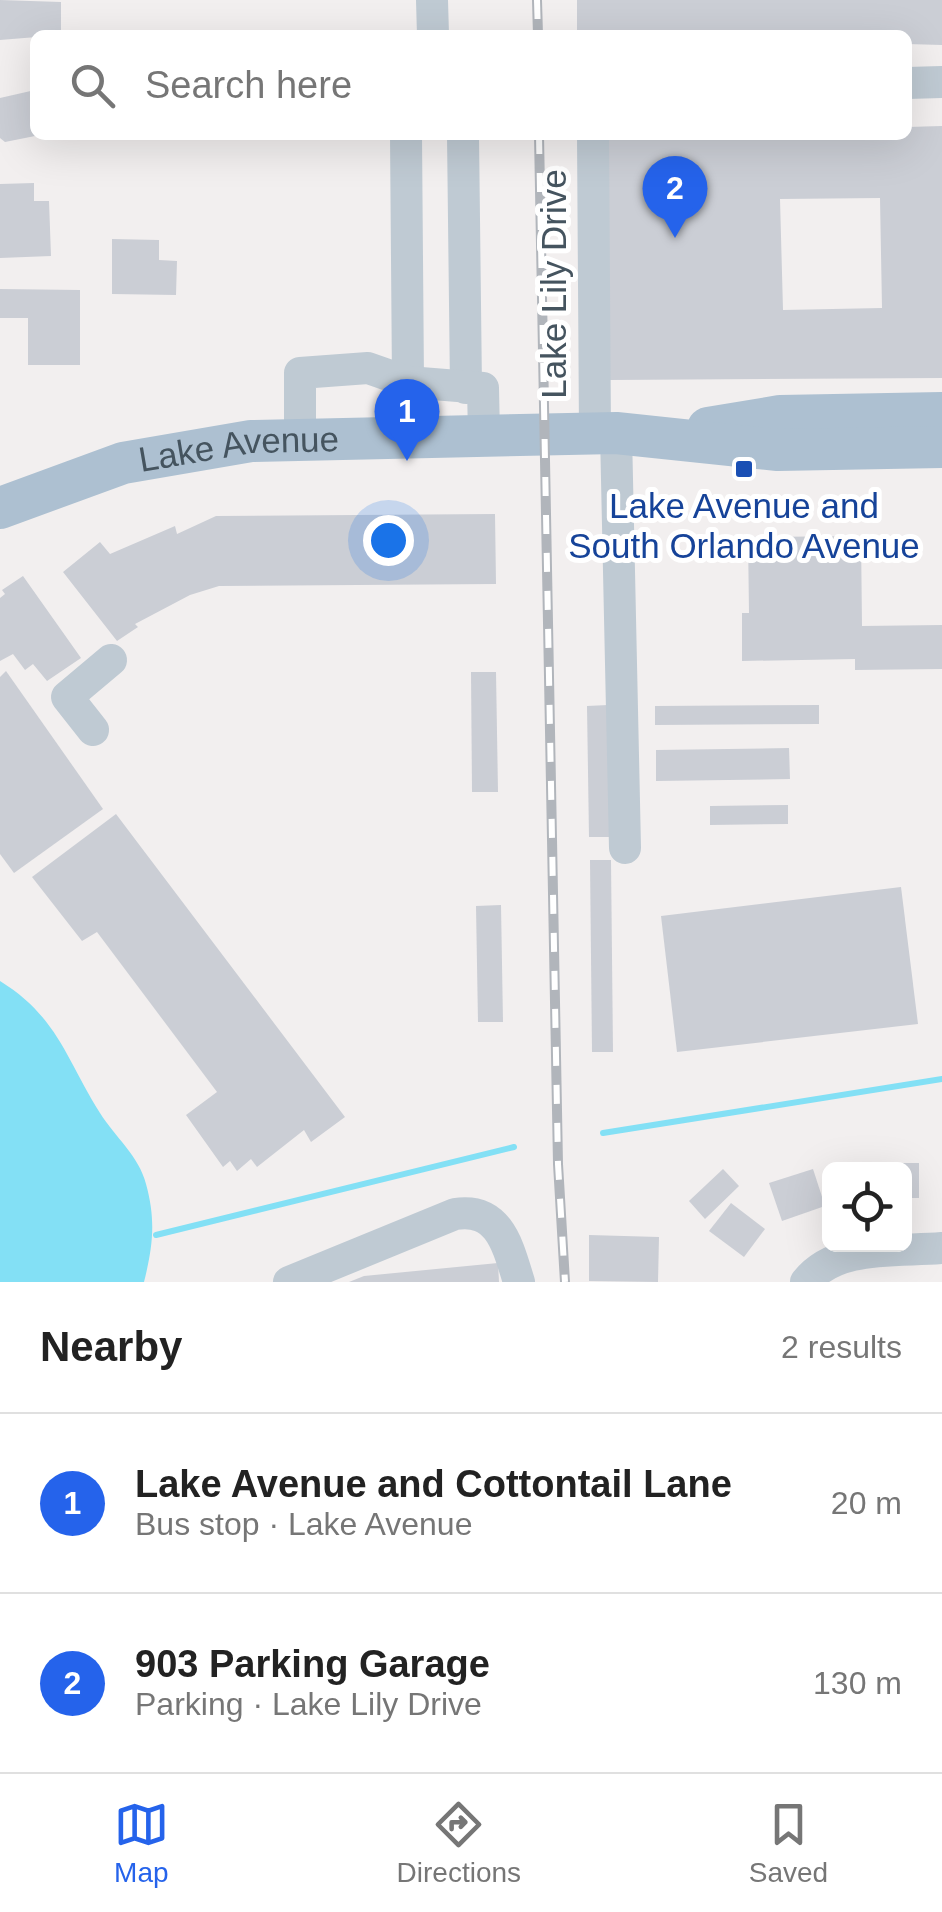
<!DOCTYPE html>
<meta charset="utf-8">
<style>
:root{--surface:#fff;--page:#f2f2f2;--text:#222;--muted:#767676;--line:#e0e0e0;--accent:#2563eb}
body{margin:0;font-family:Arial,sans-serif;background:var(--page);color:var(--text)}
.controls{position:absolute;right:30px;bottom:30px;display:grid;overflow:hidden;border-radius:15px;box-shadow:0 10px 40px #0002}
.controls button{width:90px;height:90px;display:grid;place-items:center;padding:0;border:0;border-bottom:2px solid var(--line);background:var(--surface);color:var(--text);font:50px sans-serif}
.you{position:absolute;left:388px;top:540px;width:35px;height:35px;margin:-25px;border:8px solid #fff;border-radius:50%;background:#1a73e8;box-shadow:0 0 0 15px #1a73e833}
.badge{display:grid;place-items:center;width:65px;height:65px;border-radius:50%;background:var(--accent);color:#fff;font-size:32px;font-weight:700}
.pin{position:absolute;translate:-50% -82px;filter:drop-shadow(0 2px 5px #0008)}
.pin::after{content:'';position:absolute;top:52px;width:35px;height:30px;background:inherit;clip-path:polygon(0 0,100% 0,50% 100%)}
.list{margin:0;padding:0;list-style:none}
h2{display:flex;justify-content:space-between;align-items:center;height:130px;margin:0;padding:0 40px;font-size:42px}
h2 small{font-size:32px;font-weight:400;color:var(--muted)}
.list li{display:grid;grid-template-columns:65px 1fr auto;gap:30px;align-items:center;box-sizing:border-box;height:180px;padding:0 40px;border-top:2px solid var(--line)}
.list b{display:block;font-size:38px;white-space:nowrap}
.list p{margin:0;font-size:32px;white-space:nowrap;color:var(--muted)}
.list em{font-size:32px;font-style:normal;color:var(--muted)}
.icon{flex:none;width:55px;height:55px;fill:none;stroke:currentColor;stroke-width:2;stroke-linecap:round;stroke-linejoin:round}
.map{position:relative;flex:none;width:942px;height:1282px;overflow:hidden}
.search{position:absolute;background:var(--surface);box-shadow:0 10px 40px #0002;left:30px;right:30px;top:30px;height:110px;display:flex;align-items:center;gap:25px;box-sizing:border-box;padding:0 35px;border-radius:15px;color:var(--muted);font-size:38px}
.sheet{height:490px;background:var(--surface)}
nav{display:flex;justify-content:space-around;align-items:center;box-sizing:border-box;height:140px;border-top:2px solid var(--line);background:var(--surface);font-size:28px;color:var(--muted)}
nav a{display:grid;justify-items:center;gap:5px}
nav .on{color:var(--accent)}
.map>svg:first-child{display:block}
</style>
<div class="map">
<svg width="942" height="1282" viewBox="0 0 942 1282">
<rect width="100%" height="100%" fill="#f2efef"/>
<path fill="#83e0f5" d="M 0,981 C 58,1017 66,1059 100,1113 C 115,1137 139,1156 146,1184 C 156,1220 153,1246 144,1282 L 0,1282 Z"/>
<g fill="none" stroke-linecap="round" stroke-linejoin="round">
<g stroke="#83e0f5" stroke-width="6">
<path d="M 603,1133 L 942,1079"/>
<path d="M 156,1235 L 514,1147"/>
</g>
</g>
<g fill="#cbced5" fill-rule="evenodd">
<path d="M 0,0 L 61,2 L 61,35 L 0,40 Z"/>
<path d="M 577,0 L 942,0 L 942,45 L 907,44 L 907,35 L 577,35 Z"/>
<path d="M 35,90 L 35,136 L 5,142 L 0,138 L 0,98 Z"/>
<path d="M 942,126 L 942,378 L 610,380 L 605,135 L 907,135 L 907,127 ZM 880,198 L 882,308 L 783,310 L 780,199 Z"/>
<path d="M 34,183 L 34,201 L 49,201 L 51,256 L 0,258 L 0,184 Z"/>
<path d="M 112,239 L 159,240 L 159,260 L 177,261 L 176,295 L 112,294 Z"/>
<path d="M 0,289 L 80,290 L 80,365 L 28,365 L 28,318 L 0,318 Z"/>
<path d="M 495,514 L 496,584 L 219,586 L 190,595 L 135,624 L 138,627 L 117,641 L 63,572 L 100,542 L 110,554 L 175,526 L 177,534 L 216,516 Z"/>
<path d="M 861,536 L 862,626 L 942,625 L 942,669 L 855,670 L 855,659 L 742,661 L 742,613 L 749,613 L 748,537 Z"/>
<path d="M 23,576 L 81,658 L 47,681 L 33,664 L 25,670 L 13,654 L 0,661 L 0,598 L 5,594 L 2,590 Z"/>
<path d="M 6,671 L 103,809 L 14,873 L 0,854 L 0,677 Z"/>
<path d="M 471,672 L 496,672 L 498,792 L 472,792 Z"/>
<path d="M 608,705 L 610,837 L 589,837 L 587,706 Z"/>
<path d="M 819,705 L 819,724 L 655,725 L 655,706 Z"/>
<path d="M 789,748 L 790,779 L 656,781 L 656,750 Z"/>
<path d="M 788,805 L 788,824 L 710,825 L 710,806 Z"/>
<path d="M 116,814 L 345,1117 L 311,1142 L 304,1130 L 257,1167 L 251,1159 L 237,1171 L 230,1161 L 223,1167 L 186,1115 L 217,1092 L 97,932 L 82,941 L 32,877 Z"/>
<path d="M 590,860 L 611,860 L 613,1052 L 592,1052 Z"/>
<path d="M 901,887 L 918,1024 L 677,1052 L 661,916 Z"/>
<path d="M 501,905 L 503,1022 L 478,1022 L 476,906 Z"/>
<path d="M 853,1163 L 919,1163 L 919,1198 L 904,1198 L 904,1170 L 853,1170 Z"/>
<path d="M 723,1169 L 739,1186 L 705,1219 L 689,1201 Z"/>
<path d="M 813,1169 L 825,1206 L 782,1221 L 769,1183 Z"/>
<path d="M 731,1203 L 765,1229 L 744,1257 L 709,1231 Z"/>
<path d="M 589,1235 L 659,1237 L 658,1282 L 589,1281 Z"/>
<path d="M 498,1263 L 499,1282 L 349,1282 L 364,1276 Z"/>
</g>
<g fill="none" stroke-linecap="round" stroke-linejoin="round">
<g stroke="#bfcad3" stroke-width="32">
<path d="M 432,0 L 433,35"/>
<path d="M 907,83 L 942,82"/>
<path d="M 406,135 L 408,382"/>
<path d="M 463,135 L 466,388"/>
<path d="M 593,135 L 595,433"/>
<path d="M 616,433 L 625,848"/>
<path d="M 300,439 L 300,373 L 368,368 L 408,382 L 483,388 L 484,435"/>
<path d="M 93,730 L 67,697 L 111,660"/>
<path d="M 289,1282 L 455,1214 C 500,1207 508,1247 519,1282"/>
<path d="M 806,1282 C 836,1244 897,1252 942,1248"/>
</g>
<g stroke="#adc0d1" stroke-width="42">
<path d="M 708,428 L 780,416 L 942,413"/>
<path id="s1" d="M 0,508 L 123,463 L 251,441 L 616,433 L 778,450 L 942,447"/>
</g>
<defs>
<g id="rail">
<path d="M 537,0 L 538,35"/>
<path d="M 539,135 L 558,1164 L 565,1282"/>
</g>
</defs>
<use href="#rail" stroke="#b1b5bb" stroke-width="10"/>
<use href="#rail" stroke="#fff" stroke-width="6" stroke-dasharray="19" stroke-linecap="butt"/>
</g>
<rect fill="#1a4fb4" stroke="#fff" stroke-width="4" x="734" y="459" width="20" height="20" rx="5"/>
<g text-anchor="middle" stroke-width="10" stroke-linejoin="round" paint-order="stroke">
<g font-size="35" fill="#45545f" stroke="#fff">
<text transform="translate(554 284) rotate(-90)" y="12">Lake Lily Drive</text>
<text dy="12" stroke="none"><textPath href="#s1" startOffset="248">Lake Avenue</textPath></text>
</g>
<g font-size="35" fill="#164399" stroke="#fff">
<text x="744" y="518">Lake Avenue and<tspan x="744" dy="40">South Orlando Avenue</tspan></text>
</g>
</g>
</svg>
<div class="controls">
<button><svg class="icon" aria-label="locate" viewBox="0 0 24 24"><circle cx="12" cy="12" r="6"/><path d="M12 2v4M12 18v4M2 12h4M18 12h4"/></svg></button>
</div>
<div class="you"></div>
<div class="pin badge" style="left:407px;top:461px">1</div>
<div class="pin badge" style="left:675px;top:238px">2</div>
<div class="search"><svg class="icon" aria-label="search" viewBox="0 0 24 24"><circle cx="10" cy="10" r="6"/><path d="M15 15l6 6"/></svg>Search here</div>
</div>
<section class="sheet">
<h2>Nearby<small>2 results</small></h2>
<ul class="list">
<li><span class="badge">1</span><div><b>Lake Avenue and Cottontail Lane</b><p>Bus stop · Lake Avenue</p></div><em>20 m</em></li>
<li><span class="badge">2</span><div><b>903 Parking Garage</b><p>Parking · Lake Lily Drive</p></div><em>130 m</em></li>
</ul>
</section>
<nav>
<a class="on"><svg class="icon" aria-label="map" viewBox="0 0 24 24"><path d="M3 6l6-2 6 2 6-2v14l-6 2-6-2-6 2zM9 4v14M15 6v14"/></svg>Map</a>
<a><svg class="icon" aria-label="directions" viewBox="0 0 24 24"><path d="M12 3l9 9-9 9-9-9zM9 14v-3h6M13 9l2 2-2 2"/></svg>Directions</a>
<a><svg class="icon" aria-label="saved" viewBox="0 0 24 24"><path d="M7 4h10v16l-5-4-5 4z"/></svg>Saved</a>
</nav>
